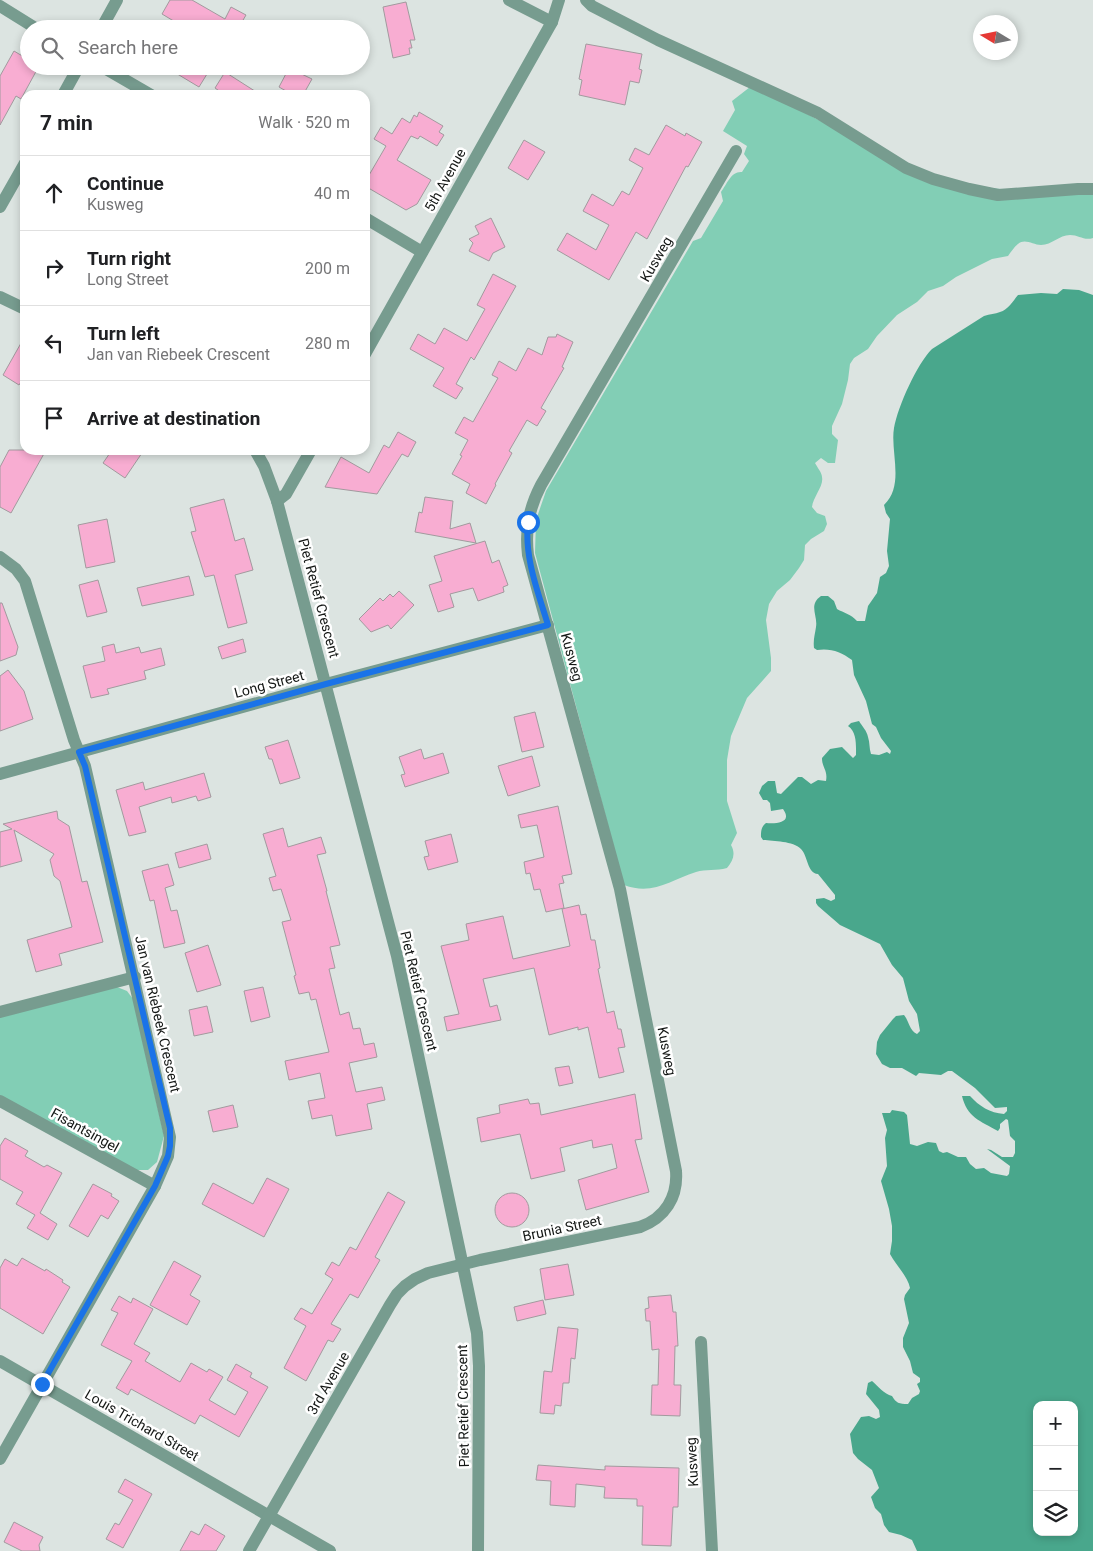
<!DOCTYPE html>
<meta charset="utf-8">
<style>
:root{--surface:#fff;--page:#f6f6f6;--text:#202124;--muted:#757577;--line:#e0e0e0}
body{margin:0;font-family:Roboto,sans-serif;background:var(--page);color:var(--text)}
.controls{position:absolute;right:15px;bottom:15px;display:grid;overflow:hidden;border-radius:10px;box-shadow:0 2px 8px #0003}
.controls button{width:45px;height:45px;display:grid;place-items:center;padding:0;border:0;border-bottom:1px solid var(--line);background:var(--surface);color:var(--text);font:25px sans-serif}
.compass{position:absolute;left:973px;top:15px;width:45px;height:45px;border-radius:50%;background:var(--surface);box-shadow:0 2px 8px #0003;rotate:280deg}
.stop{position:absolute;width:15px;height:15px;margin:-11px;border:4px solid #1a73e8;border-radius:50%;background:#fff}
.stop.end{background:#1a73e8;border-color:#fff;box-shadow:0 1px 5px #0008}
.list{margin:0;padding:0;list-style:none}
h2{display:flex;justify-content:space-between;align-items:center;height:65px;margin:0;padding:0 20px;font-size:21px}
h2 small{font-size:16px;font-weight:400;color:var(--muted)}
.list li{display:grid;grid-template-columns:32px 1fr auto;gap:15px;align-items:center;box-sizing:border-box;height:75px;padding:0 20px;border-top:1px solid var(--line)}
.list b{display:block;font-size:19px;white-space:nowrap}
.list p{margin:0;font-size:16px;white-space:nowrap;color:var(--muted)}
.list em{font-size:16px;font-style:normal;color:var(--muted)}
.icon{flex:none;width:28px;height:28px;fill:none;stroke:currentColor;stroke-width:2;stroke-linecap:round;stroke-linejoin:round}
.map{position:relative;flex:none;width:1093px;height:1551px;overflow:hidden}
.search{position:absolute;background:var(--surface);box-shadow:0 2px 8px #0003;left:20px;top:20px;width:350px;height:55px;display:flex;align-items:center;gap:12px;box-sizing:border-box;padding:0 18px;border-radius:28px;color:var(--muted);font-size:19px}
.panel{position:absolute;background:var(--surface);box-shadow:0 2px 8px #0003;left:20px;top:90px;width:350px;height:365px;border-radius:15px}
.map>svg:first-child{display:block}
</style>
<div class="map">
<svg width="1093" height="1551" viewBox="0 0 1093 1551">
<rect width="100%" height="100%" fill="#dce4e1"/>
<g fill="#82ceb5">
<path d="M 750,87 L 773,96 L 830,126 L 921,180 L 1052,195 L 1093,195 L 1093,238 C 1084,241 1079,235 1070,235 C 1059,235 1052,245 1041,245 C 1033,245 1025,238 1018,244 C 1014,247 1011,252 1008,256 L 992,259 L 956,277 L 943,286 L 928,291 L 917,302 L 897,315 L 877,336 L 868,349 L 854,358 L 850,364 L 848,380 L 842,404 L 832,426 L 832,434 L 838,440 L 835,463 L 828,463 L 821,458 L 815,463 C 817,467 822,473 822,477 C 824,486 813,497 812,507 L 817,513 L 825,516 L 827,524 L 824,531 L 811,539 L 805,545 L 804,560 L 799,568 L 790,580 L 777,591 L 769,604 L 766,620 L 771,658 L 771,671 L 747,698 L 731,736 L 727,760 L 727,801 L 737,833 L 731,845 C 736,854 733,861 727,868 C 716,871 706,869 696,872 C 670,880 653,896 624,885 L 535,553 L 536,520 L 546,491 L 693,241 L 701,238 L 723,201 L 721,192 C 727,184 731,171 742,172 L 749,161 L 744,154 L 747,146 L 723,131 L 735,110 L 732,101 Z"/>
<path d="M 117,987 L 127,991 L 133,999 L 164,1136 L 157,1162 L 148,1170 L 136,1170 L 0,1096 L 0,1017 Z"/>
</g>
<path fill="#49a78c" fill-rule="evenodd" d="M 1063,289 L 1079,290 L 1093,295 L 1093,1551 L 917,1551 L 912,1540 L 901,1535 L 889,1532 L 884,1525 L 881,1514 L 875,1508 L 871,1497 L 879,1488 L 872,1470 L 858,1459 L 853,1453 L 850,1434 L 861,1417 L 869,1416 L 876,1419 L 880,1417 L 879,1410 L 866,1394 L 868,1383 L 872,1381 C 878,1386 884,1394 892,1396 C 896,1403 899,1404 908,1404 L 912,1398 L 919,1394 L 920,1391 L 917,1384 L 920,1382 L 920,1378 L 913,1373 L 910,1361 L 903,1347 L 903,1338 L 909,1323 L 904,1299 L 905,1295 L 910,1288 C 908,1277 896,1265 890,1254 L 892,1241 L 892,1226 L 889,1209 L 881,1181 L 887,1166 L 885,1138 L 887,1130 L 882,1113 L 890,1113 L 892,1110 L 904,1112 L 907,1115 L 910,1144 L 917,1146 L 928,1142 L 936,1143 L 939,1151 L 943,1153 L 947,1152 L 958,1157 L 966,1157 L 970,1164 L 976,1169 L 984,1168 L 991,1173 L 1007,1176 L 1009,1174 L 1010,1166 L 987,1149 L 991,1150 L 1002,1157 L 1013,1157 L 1015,1153 L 1015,1141 L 1010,1136 L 1008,1120 L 1006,1119 L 1000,1124 L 1000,1128 L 998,1131 C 980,1121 967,1117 962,1096 L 970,1096 C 979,1106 990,1113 1004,1114 L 1007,1111 L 1007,1107 L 995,1108 L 975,1088 L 952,1071 L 948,1071 L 941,1075 L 919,1073 L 916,1076 L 902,1068 L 890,1068 L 882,1064 L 876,1054 L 877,1042 L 880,1035 L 893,1019 L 896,1016 L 904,1015 C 909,1021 909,1030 917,1034 L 920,1031 L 917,1014 L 909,1001 L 903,978 L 892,965 L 880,944 L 840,925 L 818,906 L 816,903 L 816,899 L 824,898 L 831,901 L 835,899 L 835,895 L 818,874 C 807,873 808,856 801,849 C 793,841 774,841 763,840 L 761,837 C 761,831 761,827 766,823 C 776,824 793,823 783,809 L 771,811 L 770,803 L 767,800 L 763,800 L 759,793 L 762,786 L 768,781 L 775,781 L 777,793 L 781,794 L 798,777 L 802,777 L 811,784 L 818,780 L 826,781 C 828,770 822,768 822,758 L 830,749 L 842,747 L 853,758 L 856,755 C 856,745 857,732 848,726 L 851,723 L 859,721 C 862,726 867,731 868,737 C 870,743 869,748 871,754 L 879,755 L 887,752 L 890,754 L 891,751 L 881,738 L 876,727 L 872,724 L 866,701 L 854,675 L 852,660 C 841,652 831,648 817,650 L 814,648 C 813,640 815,634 816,627 C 818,615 808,605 821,596 L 828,596 L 834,601 L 837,609 C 844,613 851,614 857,621 L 865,621 L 868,606 L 877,593 L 880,577 L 886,573 L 889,566 L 887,551 L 890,519 L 886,513 L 884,505 C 905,485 890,452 894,428 C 898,406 917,364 932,349 L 984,316 C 990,314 995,314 1000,312 C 1008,310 1013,301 1018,295 L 1041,293 L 1057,294 ZM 1037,1405 L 1074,1405 L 1074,1532 L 1037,1532 Z"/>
<g fill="#f8add2" stroke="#a29a9e">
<path d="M 170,0 L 192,0 L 225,19 L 231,7 L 246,15 L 239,27 L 242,29 L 187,29 L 162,14 Z"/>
<path d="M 406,2 L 415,40 L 410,40 L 412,48 L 409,48 L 410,54 L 393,58 L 383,7 Z"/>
<path d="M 586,44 L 642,54 L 639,69 L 642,70 L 639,83 L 630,81 L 625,105 L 579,95 L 582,80 L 579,79 Z"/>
<path d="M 14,51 L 29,60 L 29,66 L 39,66 L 21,99 L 16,96 L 0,125 L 0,76 Z"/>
<path d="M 164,66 L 194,66 L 207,74 L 199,87 Z"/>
<path d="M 289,68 L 312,79 L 303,95 L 293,95 L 279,87 Z"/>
<path d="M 225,72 L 261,95 L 225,95 L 215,88 Z"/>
<path d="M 419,112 L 443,126 L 439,132 L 444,135 L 437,146 L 420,136 L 418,139 L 411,136 L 397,160 L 431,180 L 417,204 L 406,210 L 365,186 L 365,182 L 386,146 L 374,139 L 381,127 L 392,134 L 402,118 L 410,123 L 414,115 L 417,117 Z"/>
<path d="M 666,125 L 685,136 L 686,133 L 702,142 L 688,167 L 686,166 L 647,239 L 636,232 L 609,280 L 557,250 L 567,233 L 596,250 L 609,225 L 583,211 L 592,194 L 613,206 L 622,191 L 629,195 L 643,168 L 629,160 L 635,148 L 649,155 Z"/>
<path d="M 524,140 L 545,152 L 528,180 L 508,168 Z"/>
<path d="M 491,218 L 505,247 L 493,253 L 489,261 L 469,251 L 473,243 L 469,239 L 479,234 L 475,226 Z"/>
<path d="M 493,274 L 516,286 L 474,360 L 471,357 L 456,384 L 463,388 L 456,399 L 433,386 L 444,368 L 410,349 L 418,334 L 435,344 L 444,328 L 467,341 L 485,309 L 477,305 Z"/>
<path d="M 557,334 L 573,342 L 562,367 L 564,368 L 541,408 L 546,411 L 537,426 L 527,420 L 509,451 L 512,453 L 495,484 L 496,485 L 486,504 L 466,493 L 470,484 L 452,474 L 462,456 L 460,455 L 468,440 L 455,433 L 464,417 L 473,422 L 498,378 L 492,375 L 499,361 L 516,371 L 528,348 L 542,355 L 548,337 L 556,337 Z"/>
<path d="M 25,336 L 25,376 L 19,385 L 3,375 Z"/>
<path d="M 398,432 L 416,442 L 408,457 L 402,454 L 377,494 L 325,487 L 341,457 L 369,473 L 384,445 L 389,448 Z"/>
<path d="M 9,450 L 46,450 L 11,513 L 0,507 L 0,467 Z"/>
<path d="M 112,450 L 144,450 L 125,478 L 103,463 Z"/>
<path d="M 425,497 L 453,501 L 450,529 L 470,523 L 476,543 L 415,532 L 419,512 L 422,513 Z"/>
<path d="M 224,499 L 235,541 L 244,538 L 253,570 L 235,575 L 247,623 L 228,628 L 214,575 L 205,577 L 191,532 L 196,531 L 190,508 Z"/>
<path d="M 107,519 L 115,562 L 86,568 L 78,525 Z"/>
<path d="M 485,541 L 492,563 L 499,560 L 508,585 L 503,587 L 504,592 L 478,601 L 473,588 L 450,594 L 454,607 L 438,612 L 429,585 L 442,581 L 434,556 Z"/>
<path d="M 189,576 L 194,595 L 142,606 L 137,588 Z"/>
<path d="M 98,580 L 107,612 L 87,617 L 79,585 Z"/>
<path d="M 399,591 L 414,605 L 391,629 L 388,625 L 371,632 L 359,619 L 380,598 L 383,601 L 390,594 L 393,597 Z"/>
<path d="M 0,603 L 2,603 L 18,647 L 16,655 L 0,661 Z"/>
<path d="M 243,639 L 246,652 L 222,659 L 218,647 Z"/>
<path d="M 114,644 L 116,653 L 139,647 L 141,653 L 161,648 L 165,665 L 144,671 L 146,679 L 107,689 L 109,694 L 91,698 L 83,666 L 105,661 L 102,647 Z"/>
<path d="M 8,670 L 24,691 L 33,719 L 0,731 L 0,676 Z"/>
<path d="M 535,712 L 544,747 L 522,752 L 514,717 Z"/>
<path d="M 288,740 L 300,778 L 280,784 L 272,759 L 269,759 L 265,747 Z"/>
<path d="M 421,749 L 424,759 L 443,753 L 449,773 L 405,787 L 401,775 L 405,774 L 399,757 Z"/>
<path d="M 532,756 L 540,786 L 508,796 L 498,766 Z"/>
<path d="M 204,773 L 211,797 L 198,801 L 196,796 L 172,803 L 171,797 L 139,807 L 146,832 L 129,836 L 116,790 L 143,782 L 145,790 Z"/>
<path d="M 558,806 L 572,874 L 562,876 L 564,883 L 559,884 L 564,908 L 546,912 L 540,889 L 534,890 L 530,873 L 526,874 L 524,862 L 544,857 L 537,825 L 521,828 L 518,815 Z"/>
<path d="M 57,811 L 58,819 L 69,826 L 82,882 L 87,881 L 103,942 L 59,954 L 62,965 L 36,972 L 27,940 L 72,927 L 60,881 L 54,876 L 50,860 L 54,854 L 14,830 L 22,861 L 0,867 L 0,832 L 12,829 L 3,824 Z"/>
<path d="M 283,828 L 288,847 L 321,837 L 326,853 L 317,855 L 327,891 L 326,891 L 340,945 L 330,947 L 335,968 L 329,969 L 340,1015 L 349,1012 L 353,1029 L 360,1028 L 364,1045 L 374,1043 L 377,1057 L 349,1063 L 356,1092 L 382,1087 L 385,1100 L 367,1104 L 372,1129 L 336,1136 L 332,1115 L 312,1119 L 308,1101 L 325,1098 L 320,1073 L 289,1080 L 285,1061 L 329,1052 L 316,999 L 311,1000 L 309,992 L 299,994 L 294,976 L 296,975 L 282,922 L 291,920 L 281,889 L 273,891 L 269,878 L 276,876 L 263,834 Z"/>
<path d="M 451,834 L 458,862 L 428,870 L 424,857 L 429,856 L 425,841 Z"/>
<path d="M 207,844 L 211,859 L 179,868 L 175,853 Z"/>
<path d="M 168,864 L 174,885 L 165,888 L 171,911 L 177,910 L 185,943 L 164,948 L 154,900 L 150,901 L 142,871 Z"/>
<path d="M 579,905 L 581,915 L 586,914 L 591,940 L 595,940 L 600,968 L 598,969 L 607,1013 L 614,1011 L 618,1029 L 621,1029 L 625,1047 L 618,1048 L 624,1072 L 599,1078 L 588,1027 L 578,1030 L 578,1027 L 549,1035 L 534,968 L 483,979 L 490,1007 L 497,1005 L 501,1020 L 447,1031 L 444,1017 L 459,1014 L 441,946 L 469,940 L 466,924 L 503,916 L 513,959 L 570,946 L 562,909 Z"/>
<path d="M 208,945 L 221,985 L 197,992 L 185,953 Z"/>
<path d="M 263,987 L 270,1017 L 251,1022 L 244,991 Z"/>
<path d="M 207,1006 L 213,1032 L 194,1036 L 189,1010 Z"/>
<path d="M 569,1066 L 573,1083 L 559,1086 L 555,1068 Z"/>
<path d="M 635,1094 L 642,1139 L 635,1140 L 649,1192 L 586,1210 L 578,1180 L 617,1168 L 612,1144 L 593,1148 L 592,1140 L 560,1148 L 565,1171 L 531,1179 L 520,1134 L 481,1142 L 477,1118 L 500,1113 L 499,1105 L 528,1099 L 530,1104 L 539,1103 L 541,1115 Z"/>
<path d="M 233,1105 L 238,1127 L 213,1132 L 208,1111 Z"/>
<path d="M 5,1138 L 28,1151 L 25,1156 L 44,1167 L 47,1165 L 62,1173 L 40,1213 L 57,1224 L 48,1240 L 27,1228 L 35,1215 L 16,1204 L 23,1192 L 0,1179 L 0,1146 Z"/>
<path d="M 267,1178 L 289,1189 L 264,1237 L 202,1204 L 213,1183 L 253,1204 Z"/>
<path d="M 93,1184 L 112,1194 L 111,1196 L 119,1201 L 108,1219 L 101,1215 L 88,1237 L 69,1226 Z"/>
<path d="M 388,1192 L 405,1202 L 375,1257 L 380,1260 L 358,1298 L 350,1294 L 331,1324 L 341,1329 L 333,1342 L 328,1340 L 306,1381 L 284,1368 L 306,1326 L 294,1319 L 301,1308 L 312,1314 L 333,1279 L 325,1274 L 332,1262 L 339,1266 L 350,1247 L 356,1250 Z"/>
<circle cx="512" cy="1210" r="17"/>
<path d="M 22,1258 L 45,1271 L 46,1269 L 63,1280 L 62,1282 L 70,1287 L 43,1334 L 0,1308 L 0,1268 L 5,1259 L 17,1266 Z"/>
<path d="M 174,1261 L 201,1276 L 190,1295 L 200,1301 L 187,1325 L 150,1305 Z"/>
<path d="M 568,1264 L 574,1295 L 545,1300 L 540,1269 Z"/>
<path d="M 671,1295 L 673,1312 L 676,1312 L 678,1346 L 675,1346 L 674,1385 L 681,1385 L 680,1416 L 651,1415 L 652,1385 L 658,1385 L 659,1349 L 652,1350 L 650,1321 L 646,1321 L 645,1309 L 649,1308 L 648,1297 Z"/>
<path d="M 119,1296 L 131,1303 L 133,1298 L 153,1309 L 134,1344 L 150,1353 L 145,1361 L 180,1382 L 191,1363 L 207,1372 L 209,1369 L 223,1377 L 209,1400 L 235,1415 L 248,1392 L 227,1380 L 236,1364 L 252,1373 L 250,1377 L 268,1387 L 239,1437 L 200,1415 L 195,1424 L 131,1389 L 128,1395 L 116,1388 L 132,1361 L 101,1345 L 118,1313 L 111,1310 Z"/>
<path d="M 543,1300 L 546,1314 L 517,1321 L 514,1307 Z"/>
<path d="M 558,1327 L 578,1329 L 575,1359 L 571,1358 L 569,1383 L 563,1383 L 561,1406 L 555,1405 L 554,1414 L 540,1413 L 544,1371 L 552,1372 Z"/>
<path d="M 538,1465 L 605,1470 L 605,1466 L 679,1468 L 678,1507 L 673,1507 L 671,1546 L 642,1545 L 643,1506 L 637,1506 L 637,1499 L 604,1498 L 605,1487 L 576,1484 L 575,1507 L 550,1505 L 551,1481 L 536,1480 Z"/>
<path d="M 125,1479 L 152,1494 L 123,1548 L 106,1539 L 115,1523 L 119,1525 L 133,1500 L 118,1492 Z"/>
<path d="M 14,1522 L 43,1537 L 39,1545 L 40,1551 L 22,1551 L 4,1542 Z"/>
<path d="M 205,1524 L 225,1536 L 216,1551 L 180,1551 L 191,1531 L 199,1535 Z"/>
</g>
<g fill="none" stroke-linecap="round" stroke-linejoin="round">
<g stroke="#779c8f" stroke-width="12">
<path d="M 509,0 L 552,22"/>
<path d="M 586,0 L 592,6 L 658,40 L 818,113 L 906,168 L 933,179 L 969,189 L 998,195 L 1078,189 L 1093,189"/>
<path d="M 0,6 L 37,29"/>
<path d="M 101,29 L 117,0"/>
<path d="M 101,66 L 151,95"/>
<path d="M 63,95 L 79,66"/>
<path d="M 0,207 L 25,163"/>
<path d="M 365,218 L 422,252"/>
<path d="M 0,297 L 25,309"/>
<path d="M 365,354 L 552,22 L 559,0"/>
<path d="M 255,450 L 264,466 L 277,501 L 397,956 L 467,1285 L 477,1333 L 479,1366 L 478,1551"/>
<path d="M 277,501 L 286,494 L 311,450"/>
<path d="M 0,557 L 16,569 L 25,581 L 74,740 L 85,766 L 170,1137 L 168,1156 L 155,1186 L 0,1459"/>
<path d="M 0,774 L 326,684 L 548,625"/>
<path d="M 0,1012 L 135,977"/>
<path d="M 0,1101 L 155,1186"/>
<path d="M 701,1342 L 712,1551"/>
<path d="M 0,1361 L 330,1551"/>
<path d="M 249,1551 L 390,1305 L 397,1294 L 405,1286 L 415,1279 L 428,1273 L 480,1260 L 640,1227 C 665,1218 678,1197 676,1171 L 620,889 L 528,555 C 525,529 529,508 541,485 L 736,151"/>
</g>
</g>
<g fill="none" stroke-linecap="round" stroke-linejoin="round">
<path stroke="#1a73e8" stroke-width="6" d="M 42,1384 L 155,1186 L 168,1156 L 170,1146 L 170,1128 L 85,766 L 79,752 L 326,684 L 548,625 C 538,592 524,557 528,522"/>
</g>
<g text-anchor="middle" stroke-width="5" stroke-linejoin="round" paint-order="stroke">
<g font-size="14" fill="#141715" stroke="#fff">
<text transform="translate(445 180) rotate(-61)" y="5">5th Avenue</text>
<text transform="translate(656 259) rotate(-60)" y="5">Kusweg</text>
<text transform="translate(319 598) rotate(75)" y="5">Piet Retief Crescent</text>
<text transform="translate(572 657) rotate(75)" y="5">Kusweg</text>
<text transform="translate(269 684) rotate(-15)" y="5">Long Street</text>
<text transform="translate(419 991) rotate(77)" y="5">Piet Retief Crescent</text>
<text transform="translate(158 1014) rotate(77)" y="5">Jan van Riebeek Crescent</text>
<text transform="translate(667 1051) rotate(79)" y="5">Kusweg</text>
<text transform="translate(85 1130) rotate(29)" y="5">Fisantsingel</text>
<text transform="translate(562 1228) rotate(-12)" y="5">Brunia Street</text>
<text transform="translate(328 1383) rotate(-60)" y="5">3rd Avenue</text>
<text transform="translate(463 1406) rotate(-91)" y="5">Piet Retief Crescent</text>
<text transform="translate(142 1425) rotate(30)" y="5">Louis Trichard Street</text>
<text transform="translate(692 1462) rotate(-93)" y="5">Kusweg</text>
</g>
</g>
</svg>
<div class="controls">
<button>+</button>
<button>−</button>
<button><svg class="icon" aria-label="layers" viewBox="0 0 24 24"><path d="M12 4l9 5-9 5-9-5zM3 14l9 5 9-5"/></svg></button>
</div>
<svg class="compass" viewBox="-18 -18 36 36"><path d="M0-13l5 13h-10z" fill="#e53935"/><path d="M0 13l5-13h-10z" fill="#757577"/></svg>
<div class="stop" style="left:528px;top:522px"></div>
<div class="stop end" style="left:42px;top:1384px"></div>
<div class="search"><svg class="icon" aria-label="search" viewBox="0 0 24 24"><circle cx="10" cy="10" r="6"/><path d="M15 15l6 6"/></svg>Search here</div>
<section class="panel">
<h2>7 min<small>Walk · 520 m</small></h2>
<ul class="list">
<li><svg class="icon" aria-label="ahead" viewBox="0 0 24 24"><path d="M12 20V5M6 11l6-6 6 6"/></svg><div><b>Continue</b><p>Kusweg</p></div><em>40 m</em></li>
<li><svg class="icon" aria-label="right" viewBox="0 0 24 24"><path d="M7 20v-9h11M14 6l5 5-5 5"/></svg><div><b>Turn right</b><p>Long Street</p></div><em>200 m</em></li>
<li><svg class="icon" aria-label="left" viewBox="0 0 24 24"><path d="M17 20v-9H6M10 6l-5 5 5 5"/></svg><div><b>Turn left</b><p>Jan van Riebeek Crescent</p></div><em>280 m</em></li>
<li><svg class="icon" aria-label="arrive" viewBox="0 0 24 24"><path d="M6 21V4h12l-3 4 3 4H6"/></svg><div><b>Arrive at destination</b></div></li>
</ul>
</section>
</div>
